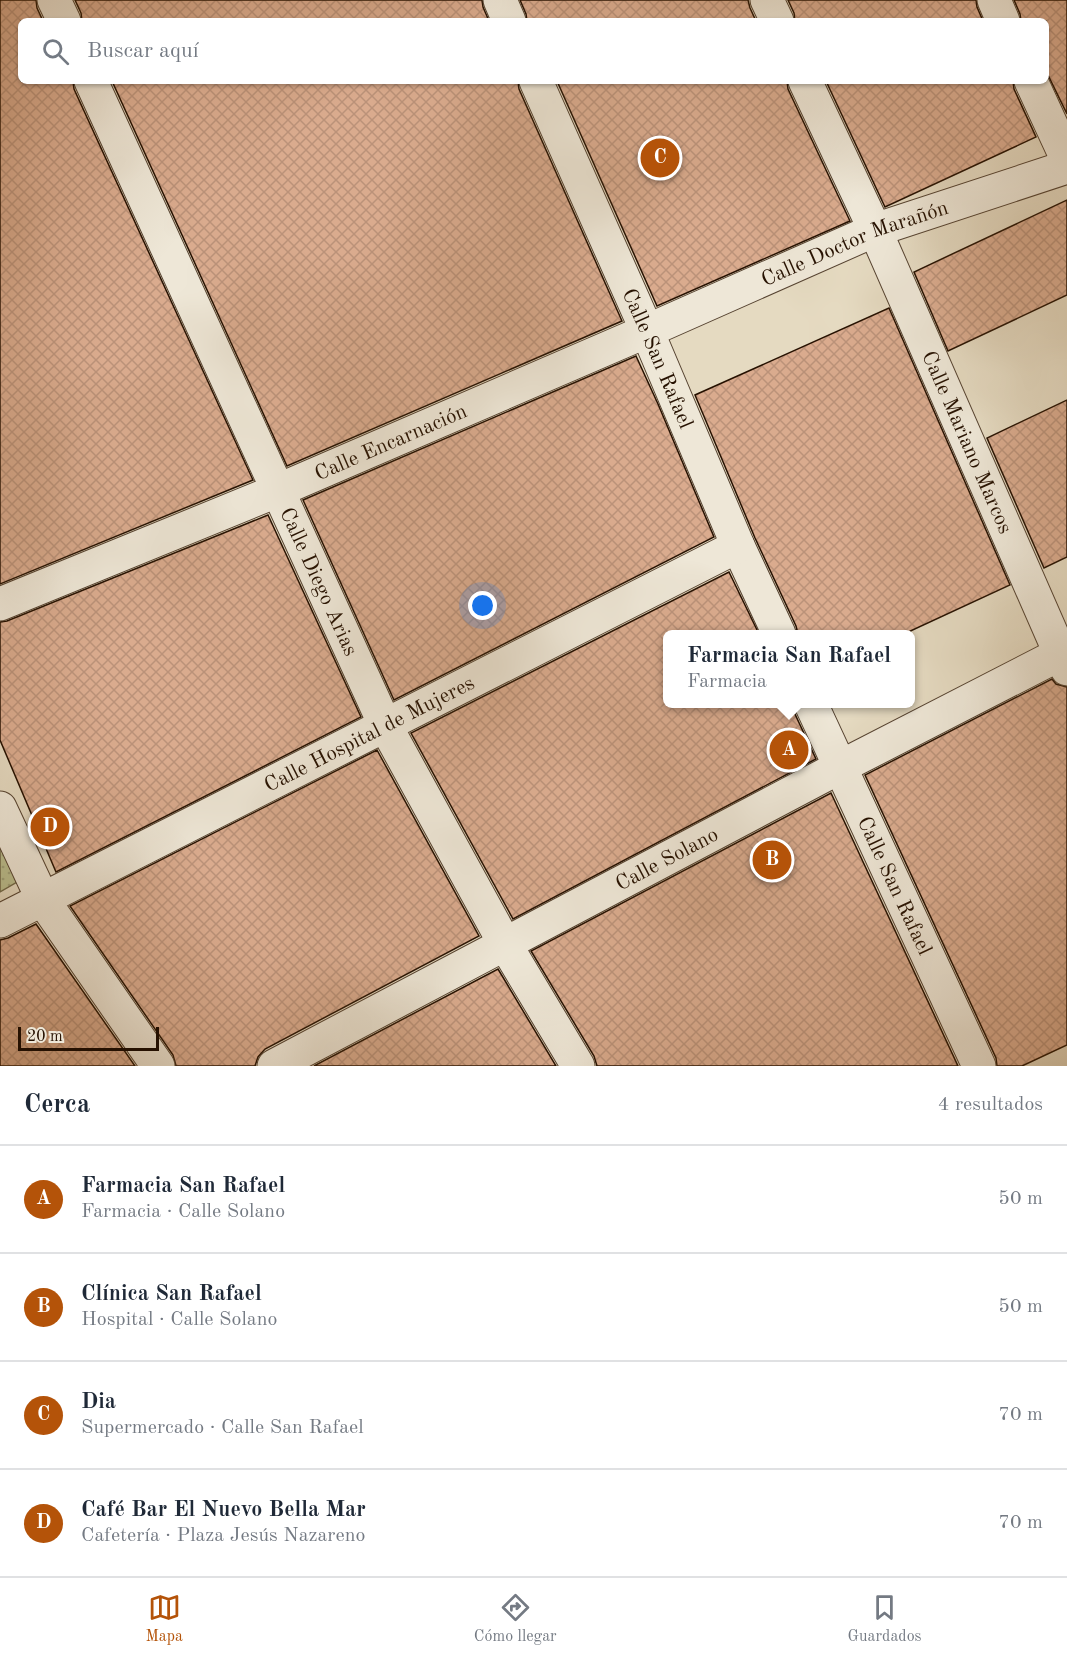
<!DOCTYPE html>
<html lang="es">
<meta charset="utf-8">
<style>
:root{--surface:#fff;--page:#f2f2f3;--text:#1f2937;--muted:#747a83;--line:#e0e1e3;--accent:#b45309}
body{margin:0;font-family:"Old Standard TT",serif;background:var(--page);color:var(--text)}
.scale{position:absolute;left:18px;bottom:15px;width:141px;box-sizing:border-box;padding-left:6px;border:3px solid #261101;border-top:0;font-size:16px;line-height:21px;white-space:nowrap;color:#261101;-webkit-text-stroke:4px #eee7d7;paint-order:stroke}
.you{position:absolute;left:483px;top:606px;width:21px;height:21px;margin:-15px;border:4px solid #fff;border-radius:50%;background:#1a73e8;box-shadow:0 0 0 9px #1a73e833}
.badge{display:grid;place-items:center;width:39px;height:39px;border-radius:50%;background:var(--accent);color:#fff;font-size:20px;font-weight:700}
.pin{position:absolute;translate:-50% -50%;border:3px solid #fff;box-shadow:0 2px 6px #0006}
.popup{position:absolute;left:663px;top:630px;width:252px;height:78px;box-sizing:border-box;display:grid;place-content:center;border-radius:9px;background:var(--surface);filter:drop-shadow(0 2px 4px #0005);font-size:20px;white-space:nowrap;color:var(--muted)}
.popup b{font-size:22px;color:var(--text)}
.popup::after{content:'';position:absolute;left:50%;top:100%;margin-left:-12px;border:12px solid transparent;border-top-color:var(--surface)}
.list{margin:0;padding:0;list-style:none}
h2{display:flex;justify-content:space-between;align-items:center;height:78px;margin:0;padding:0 24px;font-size:26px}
h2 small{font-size:20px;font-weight:400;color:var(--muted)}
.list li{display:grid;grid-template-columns:39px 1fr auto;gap:18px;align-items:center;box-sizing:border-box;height:108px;padding:0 24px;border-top:2px solid var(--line)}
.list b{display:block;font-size:22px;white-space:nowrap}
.list p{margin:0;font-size:20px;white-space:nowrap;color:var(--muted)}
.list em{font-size:20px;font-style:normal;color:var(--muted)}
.icon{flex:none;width:33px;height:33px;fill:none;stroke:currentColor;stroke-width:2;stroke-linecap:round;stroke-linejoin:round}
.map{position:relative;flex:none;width:1067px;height:1066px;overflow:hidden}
.search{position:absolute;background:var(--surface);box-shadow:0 2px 4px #0004;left:18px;right:18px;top:18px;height:66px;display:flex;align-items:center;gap:15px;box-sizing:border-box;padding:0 21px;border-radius:9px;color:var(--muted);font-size:22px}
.sheet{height:510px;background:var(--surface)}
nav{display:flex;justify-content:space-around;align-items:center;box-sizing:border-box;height:84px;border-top:2px solid var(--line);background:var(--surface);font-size:16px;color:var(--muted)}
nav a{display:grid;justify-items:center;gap:3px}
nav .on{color:var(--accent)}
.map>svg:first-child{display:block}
</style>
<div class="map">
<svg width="1067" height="1066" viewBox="0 0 1067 1066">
<defs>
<pattern id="grass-dots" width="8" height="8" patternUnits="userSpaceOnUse" patternTransform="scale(1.5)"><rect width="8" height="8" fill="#babe8f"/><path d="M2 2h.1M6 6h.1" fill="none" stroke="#a0a27a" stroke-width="1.8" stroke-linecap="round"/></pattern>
<pattern id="building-cross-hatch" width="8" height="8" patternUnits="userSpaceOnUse" patternTransform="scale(1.5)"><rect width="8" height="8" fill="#daab8e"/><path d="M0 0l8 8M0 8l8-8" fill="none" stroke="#bb9279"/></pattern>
</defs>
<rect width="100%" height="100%" fill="#e5dac1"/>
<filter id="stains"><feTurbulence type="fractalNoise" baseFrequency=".00333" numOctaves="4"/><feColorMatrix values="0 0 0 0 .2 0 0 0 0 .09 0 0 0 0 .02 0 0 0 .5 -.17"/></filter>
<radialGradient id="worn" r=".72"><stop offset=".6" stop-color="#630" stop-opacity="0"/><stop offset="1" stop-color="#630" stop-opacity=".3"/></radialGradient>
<path fill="url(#grass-dots)" stroke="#706848" stroke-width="1.5" d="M 0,808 L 31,874 L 0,892 Z"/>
<g fill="url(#building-cross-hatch)" stroke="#261101" stroke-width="1.5">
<path d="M 0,0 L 36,0 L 37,8 L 43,21 L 21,21 L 21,81 L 73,81 L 74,89 L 253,480 L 0,584 Z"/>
<path d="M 75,0 L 482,0 L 483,7 L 489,21 L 82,21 L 81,13 Z"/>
<path d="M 520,0 L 748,0 L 750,8 L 756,21 L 527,21 L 526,14 Z"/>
<path d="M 788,0 L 976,0 L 977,7 L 983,21 L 795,21 L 794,13 Z"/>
<path d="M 1014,0 L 1067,0 L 1067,114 L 1046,71 L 1046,21 L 1021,21 L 1020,14 Z"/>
<path d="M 112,81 L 518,81 L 519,89 L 622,321 L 287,466 Z"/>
<path d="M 557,81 L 787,81 L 788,89 L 850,221 L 657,306 Z"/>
<path d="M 826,81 L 1013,81 L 1014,89 L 1036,137 L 885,207 Z"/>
<path d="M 1067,200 L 1067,295 L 948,351 L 914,272 Z"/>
<path d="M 889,308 L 1010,585 L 904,634 L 798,634 L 796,626 L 755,538 L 695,395 Z"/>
<path d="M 636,356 L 658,404 L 714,537 L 394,700 L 303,500 Z"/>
<path d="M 1067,400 L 1067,557 L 1044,568 L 987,438 Z"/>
<path d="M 268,515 L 361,717 L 56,872 L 0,740 L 0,622 L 7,621 Z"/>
<path d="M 729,572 L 759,634 L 668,634 L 668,704 L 792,704 L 794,712 L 816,759 L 513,919 L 411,733 Z"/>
<path d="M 1052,679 L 1056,684 L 1067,687 L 1067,1045 L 1022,1066 L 997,1066 L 996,1058 L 865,775 Z"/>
<path d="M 377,750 L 479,936 L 265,1049 L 258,1057 L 255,1066 L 176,1066 L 173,1055 L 70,906 Z"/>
<path d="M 831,793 L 958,1066 L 597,1066 L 594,1056 L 531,951 Z"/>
<path d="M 36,924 L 135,1066 L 0,1066 L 0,940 L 8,938 Z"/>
<path d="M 498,969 L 556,1066 L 314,1066 Z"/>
</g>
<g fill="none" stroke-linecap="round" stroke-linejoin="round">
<defs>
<g id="street">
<path d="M 54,0 L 64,21"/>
<path d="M 500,0 L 509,21"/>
<path d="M 767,0 L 777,21"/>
<path d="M 994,0 L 1003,21"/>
<path id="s1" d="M 91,81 L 385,725 L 505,944 L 578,1066"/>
<path id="s2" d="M 536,81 L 647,331 L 738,546 L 779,634"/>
<path id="s3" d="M 805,81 L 875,230 L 1067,669"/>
<path d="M 1031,81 L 1067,159"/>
<path id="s4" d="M 0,604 L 279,490 L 647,331 L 875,230 L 1067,167"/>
<path id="s5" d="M 811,704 L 979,1066"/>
<path d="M 0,808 L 43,900 L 158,1066"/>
<path id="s6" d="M 0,921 L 738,546"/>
<path id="s7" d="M 274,1066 L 840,767 L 1060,654"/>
</g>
</defs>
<use href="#street" stroke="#564331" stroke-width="35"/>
<use href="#street" stroke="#eee7d7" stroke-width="33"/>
</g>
<g text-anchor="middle" stroke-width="4.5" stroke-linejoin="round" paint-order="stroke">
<g font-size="21" fill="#261101" stroke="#eee7d7">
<text dy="7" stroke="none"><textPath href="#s4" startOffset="928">Calle Doctor Marañón</textPath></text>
<text dy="7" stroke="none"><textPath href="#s2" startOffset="303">Calle San Rafael</textPath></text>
<text dy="7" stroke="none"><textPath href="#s4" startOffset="423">Calle Encarnación</textPath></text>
<text dy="7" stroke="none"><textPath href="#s3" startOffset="396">Calle Mariano Marcos</textPath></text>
<text dy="7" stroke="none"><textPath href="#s1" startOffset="550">Calle Diego Arias</textPath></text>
<text dy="7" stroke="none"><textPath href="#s6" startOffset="414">Calle Hospital de Mujeres</textPath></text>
<text dy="7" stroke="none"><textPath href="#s7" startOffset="444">Calle Solano</textPath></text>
<text dy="7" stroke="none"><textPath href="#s5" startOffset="200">Calle San Rafael</textPath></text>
</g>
</g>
<rect width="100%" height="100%" filter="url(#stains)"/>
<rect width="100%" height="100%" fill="url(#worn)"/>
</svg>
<div class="scale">20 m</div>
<div class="you"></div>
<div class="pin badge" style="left:789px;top:750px">A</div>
<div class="popup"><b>Farmacia San Rafael</b>Farmacia</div>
<div class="pin badge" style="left:772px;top:860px">B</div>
<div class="pin badge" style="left:660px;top:158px">C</div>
<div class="pin badge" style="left:50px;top:827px">D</div>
<div class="search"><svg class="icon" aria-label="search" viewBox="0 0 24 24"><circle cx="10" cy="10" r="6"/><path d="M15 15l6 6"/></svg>Buscar aquí</div>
</div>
<section class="sheet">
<h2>Cerca<small>4 resultados</small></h2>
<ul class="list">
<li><span class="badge">A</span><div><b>Farmacia San Rafael</b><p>Farmacia · Calle Solano</p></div><em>50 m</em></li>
<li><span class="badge">B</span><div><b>Clínica San Rafael</b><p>Hospital · Calle Solano</p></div><em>50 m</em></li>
<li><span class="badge">C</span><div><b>Dia</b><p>Supermercado · Calle San Rafael</p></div><em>70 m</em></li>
<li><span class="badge">D</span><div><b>Café Bar El Nuevo Bella Mar</b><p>Cafetería · Plaza Jesús Nazareno</p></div><em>70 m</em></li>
</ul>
</section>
<nav>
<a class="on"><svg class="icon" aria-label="map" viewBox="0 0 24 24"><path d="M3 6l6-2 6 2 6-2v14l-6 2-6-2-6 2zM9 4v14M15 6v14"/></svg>Mapa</a>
<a><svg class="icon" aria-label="directions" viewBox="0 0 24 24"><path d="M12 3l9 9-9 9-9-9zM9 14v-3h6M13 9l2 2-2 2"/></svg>Cómo llegar</a>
<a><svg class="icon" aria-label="saved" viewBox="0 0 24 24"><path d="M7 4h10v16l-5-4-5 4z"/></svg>Guardados</a>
</nav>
